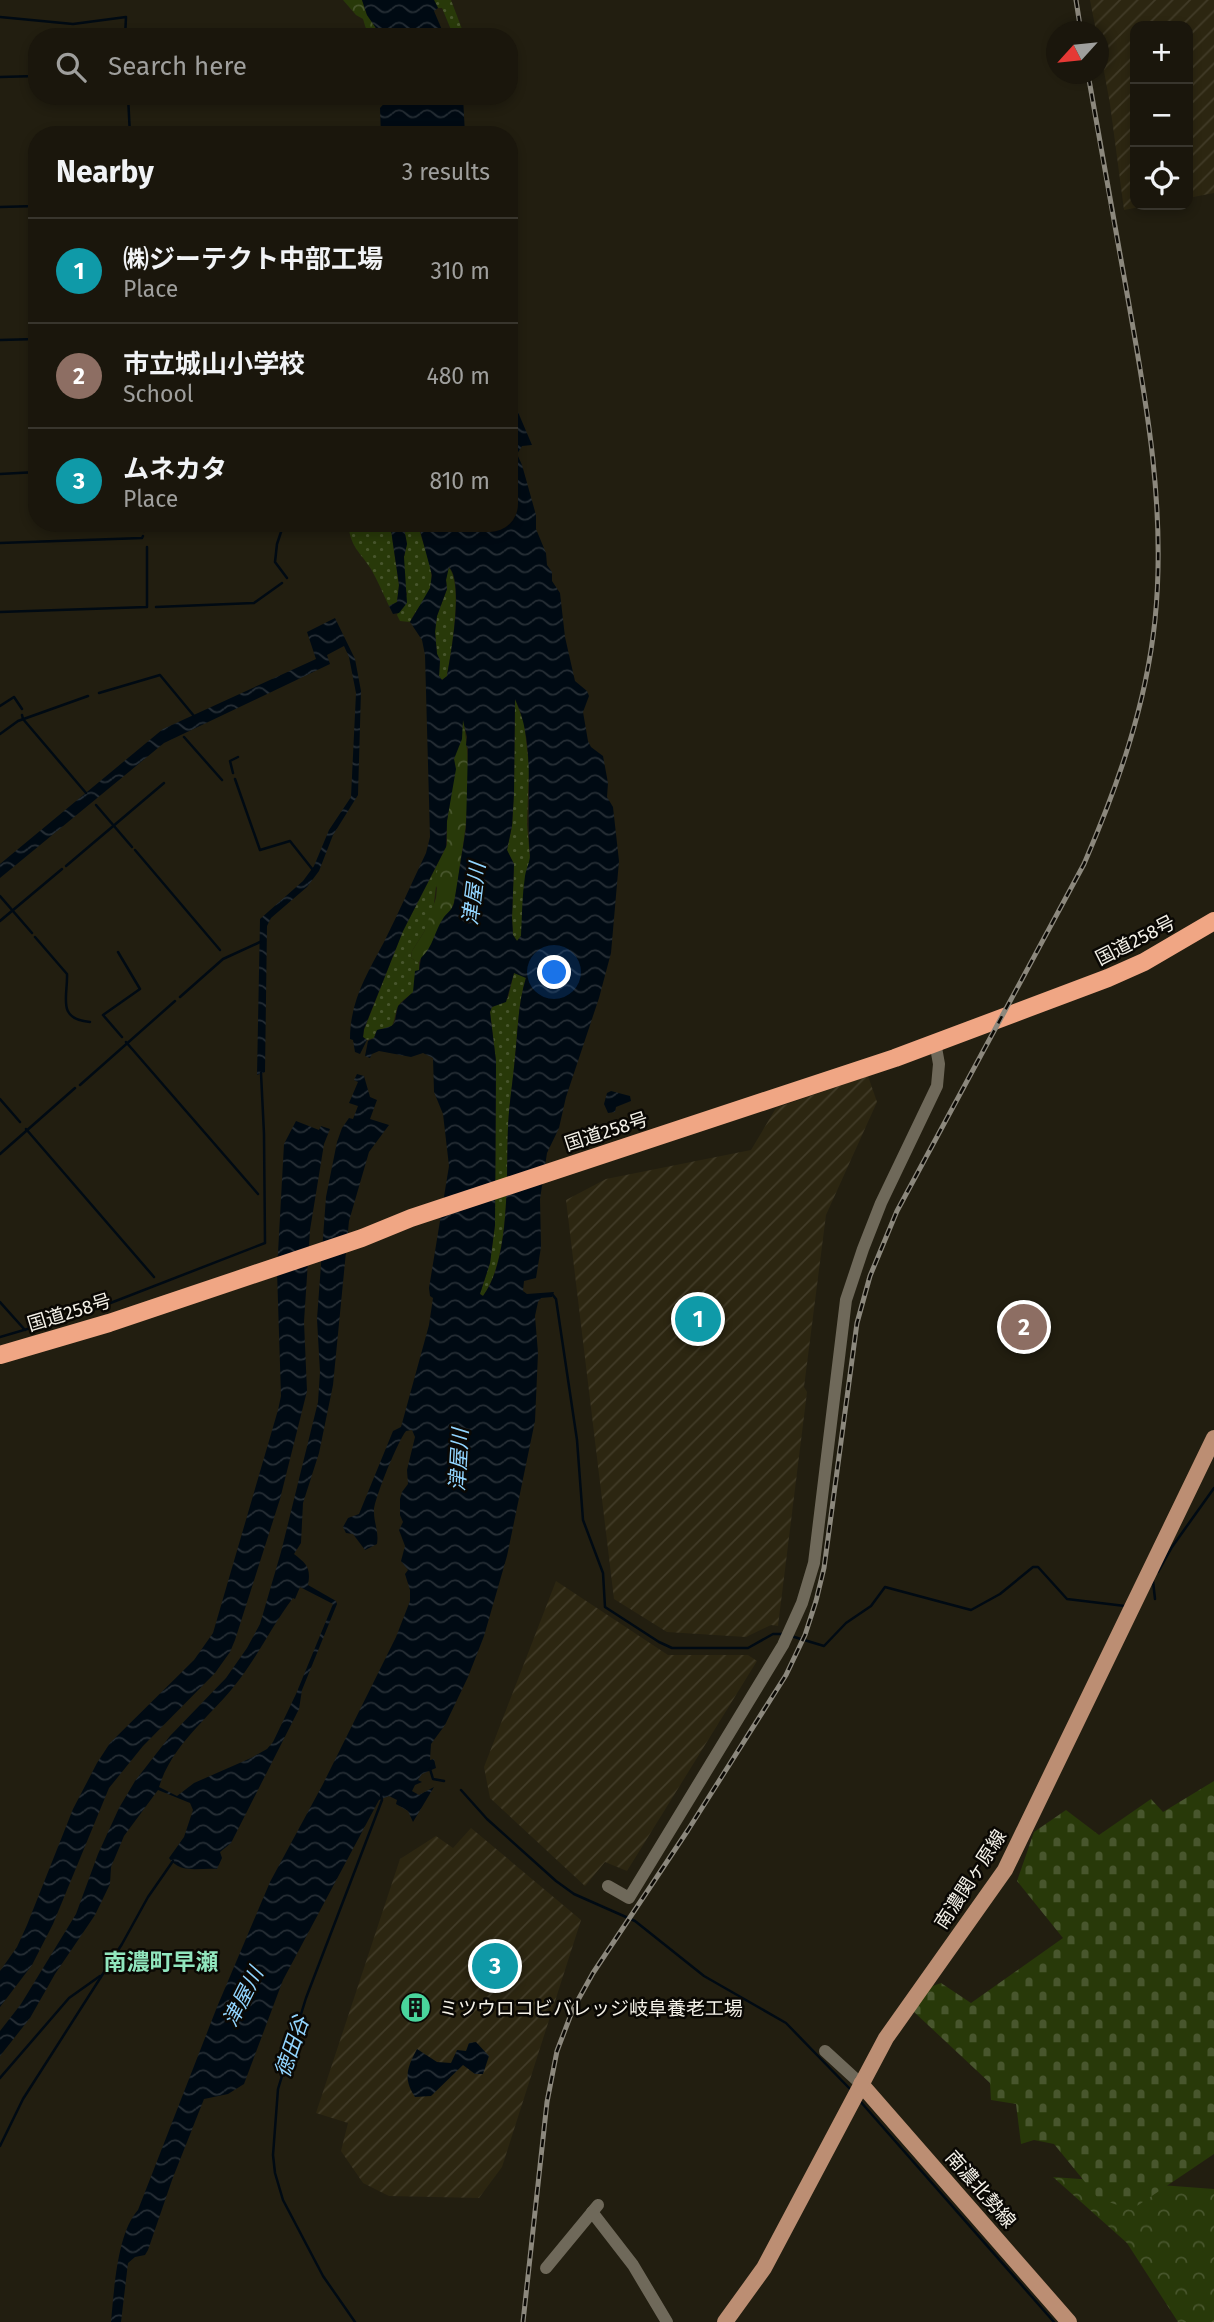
<!DOCTYPE html>
<meta charset="utf-8">
<style>
:root{--surface:#1a160c;--page:#231f15;--text:#f1f3f6;--muted:#9f9f9d;--line:#38352d;--accent:#49d49c}
body{margin:0;font-family:"Fira Sans","Noto Sans JP",sans-serif;background:var(--page);color:var(--text)}
.controls{position:absolute;right:21px;top:21px;display:grid;overflow:hidden;border-radius:14px;box-shadow:0 4px 10px #0003}
.controls button{width:63px;height:63px;display:grid;place-items:center;padding:0;border:0;border-bottom:2px solid var(--line);background:var(--surface);color:var(--text);font:35px sans-serif}
.compass{position:absolute;left:1046px;top:21px;width:63px;height:63px;border-radius:50%;background:var(--surface);box-shadow:0 4px 10px #0003;rotate:243deg}
.you{position:absolute;left:555px;top:973px;width:24px;height:24px;margin:-18px;border:5px solid #fff;border-radius:50%;background:#1a73e8;box-shadow:0 0 0 10px #1a73e833}
.badge{display:grid;place-items:center;width:46px;height:46px;border-radius:50%;background:var(--accent);color:#fff;font-size:23px;font-weight:700}
.pin{position:absolute;translate:-50% -50%;border:4px solid #fff;box-shadow:0 2px 7px #0006}
.list{margin:0;padding:0;list-style:none}
h2{display:flex;justify-content:space-between;align-items:center;height:91px;margin:0;padding:0 28px;font-size:30px}
h2 small{font-size:23px;font-weight:400;color:var(--muted)}
.list li{display:grid;grid-template-columns:46px 1fr auto;gap:21px;align-items:center;box-sizing:border-box;height:105px;padding:0 28px;border-top:2px solid var(--line)}
.list b{display:block;font-size:26px;white-space:nowrap}
.list p{margin:0;font-size:23px;white-space:nowrap;color:var(--muted)}
.list em{font-size:23px;font-style:normal;color:var(--muted)}
.icon{flex:none;width:38px;height:38px;fill:none;stroke:currentColor;stroke-width:2;stroke-linecap:round;stroke-linejoin:round}
.map{position:relative;flex:none;width:1214px;height:2322px;overflow:hidden}
.search{position:absolute;background:var(--surface);box-shadow:0 4px 10px #0003;left:28px;top:28px;width:490px;height:77px;display:flex;align-items:center;gap:18px;box-sizing:border-box;padding:0 24px;border-radius:28px;color:var(--muted);font-size:26px}
.panel{position:absolute;background:var(--surface);box-shadow:0 4px 10px #0003;left:28px;top:126px;width:490px;height:406px;border-radius:28px}
.map>svg:first-child{display:block}
</style>
<div class="map">
<svg width="1214" height="2322" viewBox="0 0 1214 2322">
<defs>
<pattern id="industrial-furrows" width="10" height="10" patternUnits="userSpaceOnUse" patternTransform="scale(1.75)"><rect width="10" height="10" fill="#2c2611"/><path d="M-1 1l2-2M0 10L10 0M9 11l2-2" fill="none" stroke="#413b28"/></pattern>
<pattern id="green-dots" width="8" height="8" patternUnits="userSpaceOnUse" patternTransform="scale(1.75)"><rect width="8" height="8" fill="#283909"/><path d="M2 2h.1M6 6h.1" fill="none" stroke="#48562d" stroke-width="1.8" stroke-linecap="round"/></pattern>
<pattern id="forest-crowns" width="20" height="18" patternUnits="userSpaceOnUse" patternTransform="scale(1.75)"><rect width="20" height="18" fill="#283909"/><path d="M2 6a3 3 0 1 1 6 0M12 15a3 3 0 1 1 6 0" fill="none" stroke="#48562d"/></pattern>
<pattern id="cemetery-stones" width="16" height="16" patternUnits="userSpaceOnUse" patternTransform="scale(1.75)"><rect width="16" height="16" fill="#283909"/><path d="M2 7V4a2 2 0 0 1 4 0v3zM10 15v-3a2 2 0 0 1 4 0v3z" fill="#48562d"/></pattern>
<pattern id="water-waves" width="16" height="10" patternUnits="userSpaceOnUse" patternTransform="scale(1.75)"><rect width="16" height="10" fill="#000a13"/><path d="M0 5q4-4 8 0t8 0" fill="none" stroke="#262e35"/></pattern>
</defs>
<rect width="100%" height="100%" fill="#221e10"/>
<g fill="url(#industrial-furrows)">
<path d="M 1090,0 L 1214,0 L 1214,193 L 1188,198 L 1188,26 L 1135,26 L 1135,205 L 1150,205 L 1124,210 L 1110,104 L 1099,44 L 1098,32 L 1096,31 Z"/>
<path d="M 868,1076 L 877,1102 L 826,1215 L 804,1387 L 807,1392 L 778,1626 L 771,1625 L 746,1637 L 667,1632 L 614,1599 L 566,1200 L 606,1179 L 751,1150 L 776,1108 Z"/>
<path d="M 556,1581 L 668,1655 L 748,1655 L 757,1661 L 627,1871 L 605,1862 L 585,1886 L 490,1798 L 484,1767 Z"/>
<path d="M 471,1828 L 581,1920 L 502,2167 L 479,2198 L 389,2196 L 363,2183 L 341,2151 L 348,2123 L 316,2113 L 400,1859 L 436,1836 L 453,1848 Z"/>
</g>
<g fill="url(#green-dots)">
<path d="M 434,0 L 451,0 L 465,37 L 454,37 L 442,8 L 438,8 Z"/>
<path d="M 348,523 L 390,523 L 399,585 L 397,602 L 389,606 C 383,594 378,581 371,569 C 359,550 351,549 348,523 Z"/>
<path d="M 403,523 L 418,523 C 421,543 436,569 430,588 C 426,601 415,610 410,622 L 400,621 L 397,615 L 407,594 L 404,586 L 404,557 L 407,544 Z"/>
<path d="M 448,567 C 464,580 451,655 447,676 L 442,680 L 439,676 L 440,660 L 437,654 L 435,632 L 437,616 L 447,589 L 446,580 Z"/>
<path d="M 515,699 L 524,723 L 529,766 L 527,824 L 530,859 L 521,936 L 517,941 L 513,935 L 512,918 L 514,864 L 507,850 L 512,826 L 514,793 Z"/>
<path d="M 439,861 L 433,911 L 424,932 L 412,951 L 411,958 L 419,963 L 419,971 L 416,971 L 414,992 C 409,996 402,1000 399,1005 C 394,1012 396,1021 390,1029 L 376,1032 L 374,1038 L 367,1040 L 363,1037 L 364,1030 L 403,931 Z"/>
<path d="M 514,973 L 526,977 C 518,1004 518,1029 515,1057 C 513,1081 509,1104 508,1127 C 506,1175 511,1256 483,1296 L 480,1294 L 490,1263 L 495,1225 L 496,1061 L 490,1012 L 492,1007 L 508,998 Z"/>
</g>
<g fill="url(#forest-crowns)">
<path d="M 343,0 L 362,0 L 367,15 L 382,37 C 367,37 367,32 363,19 L 356,15 Z"/>
<path d="M 463,719 C 471,762 469,813 461,858 C 458,875 458,894 451,911 C 438,921 438,937 429,950 C 425,956 421,956 419,963 L 411,958 L 412,951 L 424,932 L 436,898 L 437,888 L 435,884 L 439,861 L 447,845 L 447,821 L 455,769 L 454,759 Z"/>
<path d="M 1053,2177 L 1214,2189 L 1214,2322 L 1178,2322 L 1127,2243 Z"/>
</g>
<path fill="url(#cemetery-stones)" d="M 1214,1781 L 1214,2154 L 1131,2210 L 1098,2198 L 1054,2144 L 1034,2140 L 1021,2144 L 1016,2104 L 991,2100 L 990,2083 L 913,2011 L 930,1987 L 941,1983 L 971,2003 L 1063,1938 L 1017,1881 L 1034,1832 L 1066,1810 L 1099,1835 L 1151,1799 L 1163,1812 Z"/>
<g fill="url(#water-waves)" fill-rule="evenodd">
<path d="M 362,0 L 434,0 L 438,8 L 434,11 L 445,37 L 382,37 L 367,15 Z"/>
<path d="M 391,96 L 463,96 L 465,135 L 381,135 L 380,108 Z"/>
<path d="M 509,391 L 532,445 L 522,446 L 517,454 L 522,465 L 536,515 L 536,529 L 546,553 L 547,565 L 552,572 L 552,581 L 560,593 L 565,637 L 575,681 L 587,691 L 589,696 L 583,712 L 588,741 L 591,747 L 603,756 L 608,783 L 607,797 L 613,807 L 619,861 L 611,953 L 599,998 L 566,1097 L 559,1128 L 547,1153 L 540,1199 L 541,1247 L 536,1278 L 524,1281 L 523,1291 L 527,1294 L 554,1292 L 552,1297 L 541,1298 L 538,1302 L 535,1316 L 538,1353 L 535,1421 L 507,1556 L 484,1636 L 468,1677 L 445,1725 L 431,1744 L 430,1760 L 434,1759 L 436,1768 L 422,1774 L 418,1780 L 422,1782 L 415,1785 L 412,1791 L 419,1795 L 434,1787 L 413,1822 L 408,1811 L 396,1804 L 397,1800 L 389,1796 L 379,1800 L 283,1980 L 244,2084 L 228,2094 L 204,2099 L 172,2180 L 148,2250 L 145,2255 L 135,2257 L 128,2263 L 121,2322 L 111,2322 C 114,2291 117,2233 138,2210 L 217,2007 L 270,1882 L 323,1784 L 396,1637 L 410,1601 L 410,1590 L 405,1574 L 408,1570 L 401,1561 L 405,1546 L 399,1530 L 403,1522 L 400,1515 L 400,1499 L 402,1492 L 408,1484 L 407,1470 L 415,1437 L 412,1430 L 406,1431 C 399,1439 373,1501 374,1512 C 374,1523 379,1532 377,1544 L 365,1550 L 353,1534 L 346,1533 L 343,1527 L 348,1518 L 359,1514 L 393,1431 L 401,1427 L 429,1325 L 433,1298 L 430,1296 L 429,1288 L 449,1166 L 443,1114 L 434,1092 L 433,1058 L 423,1053 L 411,1057 L 379,1051 L 372,1054 L 370,1058 L 365,1056 L 368,1041 L 374,1038 L 377,1030 C 398,1025 393,1027 398,1006 L 413,992 L 415,971 L 419,970 L 421,958 C 434,946 434,931 444,917 C 448,912 452,910 454,903 L 466,828 L 468,748 L 466,745 L 467,737 L 463,720 L 462,739 L 454,759 L 456,769 L 447,821 L 446,847 L 403,931 L 364,1029 L 363,1037 L 367,1040 L 360,1054 L 355,1052 L 353,1040 L 350,1039 C 350,1001 367,974 384,942 C 399,912 412,882 426,853 L 430,837 L 425,655 L 422,640 L 410,622 L 430,588 L 432,575 L 418,523 L 509,523 ZM 449,567 C 464,582 451,654 447,676 L 442,680 L 439,676 L 440,660 L 437,654 L 435,632 L 437,616 L 447,589 L 446,580 ZM 515,699 C 537,744 525,806 530,855 C 530,862 526,869 525,876 C 522,896 522,916 521,936 L 517,941 L 513,935 L 512,918 L 514,864 L 507,850 L 512,826 L 514,793 ZM 514,973 L 526,978 C 518,1003 518,1030 515,1057 C 513,1081 509,1104 508,1127 C 506,1174 511,1259 483,1296 L 480,1294 L 490,1263 L 495,1225 L 496,1061 L 490,1012 L 492,1007 L 506,1002 Z"/>
<path d="M 390,523 L 403,523 L 407,544 L 404,557 L 407,603 L 399,613 L 393,614 L 389,606 L 397,602 L 399,585 Z"/>
<path d="M 335,618 L 355,659 L 361,691 L 358,795 L 333,835 L 319,871 L 307,887 L 271,918 L 267,926 L 265,1072 L 257,1075 L 260,919 L 303,881 L 314,866 L 329,830 L 351,797 L 356,693 L 349,657 L 344,646 L 327,655 L 330,664 L 164,743 L 0,878 L 0,864 L 163,729 L 316,659 L 307,632 Z"/>
<path d="M 357,1074 L 364,1076 L 370,1097 L 377,1100 L 370,1119 L 389,1125 L 369,1152 L 349,1221 L 333,1385 L 319,1453 L 303,1503 L 301,1543 L 294,1554 C 307,1564 311,1568 308,1585 L 336,1601 L 337,1604 L 302,1690 L 299,1709 L 231,1843 L 220,1852 L 222,1858 L 217,1869 C 201,1867 181,1875 169,1858 L 184,1837 L 193,1810 L 190,1803 L 158,1790 L 124,1836 L 111,1867 L 110,1884 L 95,1915 L 55,1974 L 30,2018 L 0,2056 L 0,2031 L 21,2004 L 76,1914 L 98,1854 L 119,1808 L 135,1781 L 170,1736 L 226,1678 L 247,1648 L 260,1624 L 281,1552 L 318,1402 L 320,1372 L 317,1319 L 326,1197 L 337,1142 L 342,1128 L 349,1118 L 353,1119 L 358,1106 L 349,1103 L 358,1082 L 354,1080 ZM 300,1587 L 333,1604 L 296,1694 L 273,1742 L 267,1749 L 251,1758 L 194,1783 L 177,1796 L 159,1787 C 173,1742 212,1716 239,1680 C 259,1654 273,1624 293,1598 L 295,1599 Z"/>
<path d="M 611,1091 L 630,1096 L 631,1101 L 616,1107 L 615,1112 L 608,1113 L 604,1104 L 607,1093 Z"/>
<path d="M 296,1121 L 319,1130 L 321,1126 L 330,1129 L 324,1144 L 310,1230 L 304,1322 L 307,1391 L 280,1499 L 235,1640 L 230,1652 L 215,1673 L 143,1746 L 109,1788 L 53,1924 L 32,1965 L 0,2007 L 0,1971 L 17,1947 L 27,1925 L 73,1809 L 97,1763 L 110,1743 L 194,1660 L 213,1633 L 278,1410 L 281,1396 L 277,1271 L 284,1144 Z"/>
<path d="M 476,2042 L 489,2056 L 483,2074 L 475,2074 L 463,2065 L 431,2096 L 415,2097 C 403,2078 407,2068 417,2049 L 437,2062 L 451,2063 L 457,2050 L 466,2051 L 469,2043 Z"/>
</g>
<g fill="none" stroke-linecap="round" stroke-linejoin="round">
<g stroke="#000a13" stroke-width="2.5">
<path d="M 0,17 L 73,24 L 126,17 L 125,37"/>
<path d="M 0,77 L 37,76"/>
<path d="M 128,96 L 130,135"/>
<path d="M 0,207 L 37,206"/>
<path d="M 0,340 L 37,339"/>
<path d="M 0,474 L 37,472"/>
<path d="M 144,523 L 144,531"/>
<path d="M 284,523 L 277,544 L 275,562 L 287,578"/>
<path d="M 0,543 L 142,538 L 143,536"/>
<path d="M 156,607 L 254,603 L 282,583"/>
<path d="M 0,612 L 147,607 L 147,547"/>
<path d="M 99,693 L 160,675 L 194,716"/>
<path d="M 0,706 L 14,697 L 22,709"/>
<path d="M 22,715 L 23,719 L 86,793"/>
<path d="M 0,734 L 18,721 L 88,696"/>
<path d="M 184,737 L 222,780"/>
<path d="M 233,773 L 230,761 L 238,757"/>
<path d="M 235,779 L 260,850 L 290,841 L 313,870"/>
<path d="M 96,805 L 132,847"/>
<path d="M 135,850 L 220,950"/>
<path d="M 66,866 L 164,783"/>
<path d="M 0,896 L 32,933"/>
<path d="M 0,921 L 62,869"/>
<path d="M 35,937 L 67,974 C 68,997 56,1019 90,1022"/>
<path d="M 118,952 L 140,989 L 103,1015 L 122,1037"/>
<path d="M 180,997 L 223,959 L 260,942"/>
<path d="M 126,1042 L 258,1194"/>
<path d="M 80,1085 L 175,1001"/>
<path d="M 0,1099 L 20,1122"/>
<path d="M 26,1129 L 154,1277"/>
<path d="M 0,1154 L 75,1088"/>
<path d="M 552,1294 L 556,1299 L 577,1440 L 583,1520 L 603,1573 L 605,1607 L 659,1642 L 672,1648 L 748,1648 L 773,1634 L 784,1634"/>
<path d="M 0,1302 L 25,1330"/>
<path d="M 0,1337 L 95,1309 L 265,1243 L 264,1134 L 261,1073"/>
<path d="M 1158,1572 L 1172,1547 L 1214,1488"/>
<path d="M 1153,1581 L 1155,1599"/>
<path d="M 791,1636 L 824,1646 L 846,1623 L 871,1606 L 885,1587 L 971,1610 L 1000,1594 L 1033,1567 L 1038,1567 L 1067,1599 L 1125,1606"/>
<path d="M 430,1769 L 433,1779 L 444,1781"/>
<path d="M 461,1790 L 487,1819 L 556,1881 L 574,1894 L 635,1921 L 704,1976 L 786,2023 L 851,2090"/>
<path d="M 0,2078 L 69,1998 L 100,1976"/>
<path d="M 860,2101 L 1054,2322"/>
<path d="M 0,2146 L 23,2099 L 122,1944 L 148,1897 L 173,1861"/>
<path d="M 355,2322 L 323,2276 L 283,2200 L 275,2173 L 273,2155 L 278,2089 L 289,2053 L 306,1998 L 382,1800 L 381,1795"/>
</g>
<g stroke="#6f695a" stroke-width="12">
<path d="M 608,1886 L 629,1898 L 783,1645 L 802,1603 L 814,1563 L 846,1300 L 863,1249 L 881,1203 L 937,1086 L 939,1064 L 935,1042"/>
<path d="M 825,2051 L 861,2084"/>
<path d="M 592,2212 L 633,2265 L 667,2322"/>
<path d="M 546,2268 L 598,2205"/>
</g>
<g stroke="#bc8e73" stroke-width="16">
<path d="M 861,2084 L 1069,2322"/>
<path d="M 725,2322 L 764,2268 L 886,2038 L 1005,1870 L 1214,1438"/>
</g>
<path stroke="#f0a684" stroke-width="18" d="M 0,1355 L 109,1323 L 362,1238 L 411,1218 L 895,1058 L 1108,978 L 1144,962 L 1214,921"/>
<defs>
<g id="rail">
<path d="M 1076,0 L 1081,32"/>
<path d="M 523,2322 L 547,2102 L 557,2051 L 573,2009 L 593,1973 L 688,1830 L 786,1675 L 805,1635 L 816,1601 L 824,1568 L 857,1323 L 870,1276 L 897,1211 L 1084,864 C 1118,785 1146,706 1155,620 C 1166,511 1147,405 1128,299 C 1114,224 1101,149 1088,74"/>
</g>
</defs>
<use href="#rail" stroke="#8c887d" stroke-width="5"/>
<use href="#rail" stroke="#0a0804" stroke-width="2.5" stroke-dasharray="8" stroke-linecap="butt"/>
</g>
<defs>
<symbol id="building-disc" viewBox="-11 -11 22 22"><circle r="9.5" fill="#49d49c" stroke="#0a0804"/><path d="M-4-6H4V6H1V3H-1V6H-4ZM-2.5-4.3h1.7v1.8h-1.7ZM.8-4.3h1.7v1.8H.8ZM-2.5-1h1.7V.8h-1.7ZM.8-1h1.7V.8H.8Z" fill="#111"/></symbol>
</defs>
<g fill-rule="evenodd">
<use href="#building-disc" x="398" y="1990" width="35" height="35"/>
</g>
<g text-anchor="middle" stroke-width="5" stroke-linejoin="round" paint-order="stroke">
<g font-size="19" fill="#f4f1e8" stroke="#0a0804">
<text transform="translate(1135 940) rotate(-27)" y="7">国道258号</text>
<text transform="translate(606 1131) rotate(-18)" y="7">国道258号</text>
<text transform="translate(69 1312) rotate(-17)" y="7">国道258号</text>
<text transform="translate(970 1879) rotate(-57)" y="7">南濃関ヶ原線</text>
<text transform="translate(981 2189) rotate(49)" y="7">南濃北勢線</text>
</g>
<g font-size="19" fill="#f4f1e8" stroke="#0a0804" text-anchor="start">
<text x="439" y="2015">ミツウロコビバレッジ岐阜養老工場</text>
</g>
<g font-size="21" font-style="italic" fill="#92d5ff" stroke="#0a0804">
<text transform="translate(474 894) rotate(-83)" y="7">津屋川</text>
<text transform="translate(459 1460) rotate(-87)" y="7">津屋川</text>
<text transform="translate(243 1997) rotate(-63)" y="7">津屋川</text>
<text transform="translate(292 2047) rotate(-71)" y="7">徳田谷</text>
</g>
<g font-size="23" font-weight="bold" fill="#91e6be" stroke="#0a0804">
<text x="161" y="1970">南濃町早瀬</text>
</g>
</g>
</svg>
<div class="controls">
<button>+</button>
<button>−</button>
<button><svg class="icon" aria-label="locate" viewBox="0 0 24 24"><circle cx="12" cy="12" r="6"/><path d="M12 2v4M12 18v4M2 12h4M18 12h4"/></svg></button>
</div>
<svg class="compass" viewBox="-18 -18 36 36"><path d="M0-13l5 13h-10z" fill="#e53935"/><path d="M0 13l5-13h-10z" fill="#9f9f9d"/></svg>
<div class="you"></div>
<div class="pin badge" style="left:698px;top:1319px;background:#0f9aa8">1</div>
<div class="pin badge" style="left:1024px;top:1327px;background:#8d6e63">2</div>
<div class="pin badge" style="left:495px;top:1966px;background:#0f9aa8">3</div>
<div class="search"><svg class="icon" aria-label="search" viewBox="0 0 24 24"><circle cx="10" cy="10" r="6"/><path d="M15 15l6 6"/></svg>Search here</div>
<section class="panel">
<h2>Nearby<small>3 results</small></h2>
<ul class="list">
<li><span class="badge" style="background:#0f9aa8">1</span><div><b>㈱ジーテクト中部工場</b><p>Place</p></div><em>310 m</em></li>
<li><span class="badge" style="background:#8d6e63">2</span><div><b>市立城山小学校</b><p>School</p></div><em>480 m</em></li>
<li><span class="badge" style="background:#0f9aa8">3</span><div><b>ムネカタ</b><p>Place</p></div><em>810 m</em></li>
</ul>
</section>
</div>
